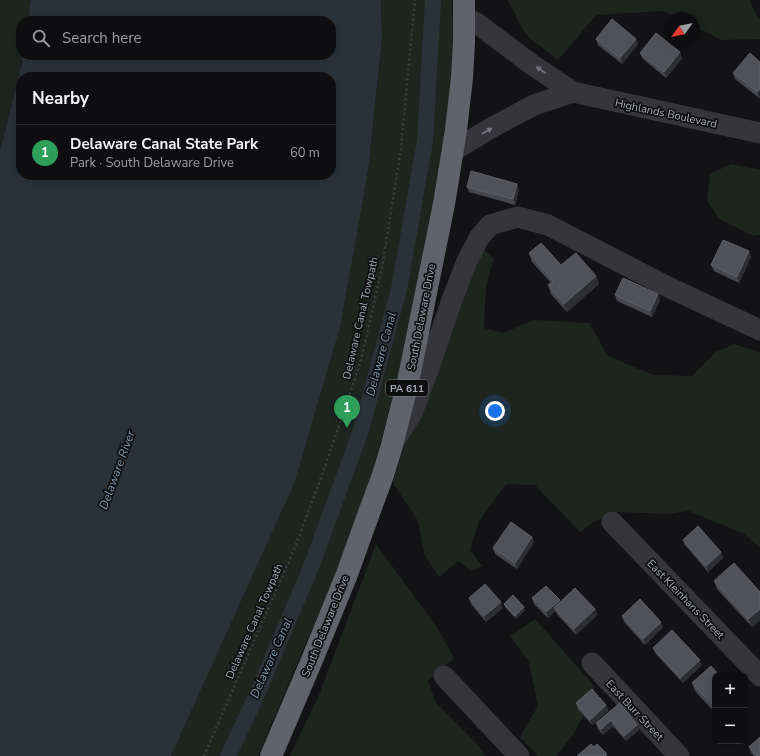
<!DOCTYPE html>
<meta charset="utf-8">
<style>
:root{--surface:#0e0e10;--page:#171719;--text:#f1f3f6;--muted:#9b9c9f;--line:#2e2e30;--accent:#f0ae31}
body{margin:0;font-family:"Nunito Sans",sans-serif;background:var(--page);color:var(--text)}
.controls{position:absolute;right:12px;bottom:12px;display:grid;overflow:hidden;border-radius:8px;box-shadow:0 2px 10px #0003}
.controls button{width:36px;height:36px;display:grid;place-items:center;padding:0;border:0;border-bottom:1px solid var(--line);background:var(--surface);color:var(--text);font:20px sans-serif}
.compass{position:absolute;left:664px;top:12px;width:36px;height:36px;border-radius:50%;background:var(--surface);box-shadow:0 2px 10px #0003;rotate:237deg}
.you{position:absolute;left:495px;top:411px;width:14px;height:14px;margin:-10px;border:3px solid #fff;border-radius:50%;background:#1a73e8;box-shadow:0 0 0 6px #1a73e833}
.badge{display:grid;place-items:center;width:26px;height:26px;border-radius:50%;background:var(--accent);color:#fff;font-size:13px;font-weight:700}
.pin{position:absolute;translate:-50% -33px;filter:drop-shadow(0 1px 2px #0008)}
.pin::after{content:'';position:absolute;top:21px;width:14px;height:12px;background:inherit;clip-path:polygon(0 0,100% 0,50% 100%)}
.list{margin:0;padding:0;list-style:none}
h2{display:flex;justify-content:space-between;align-items:center;height:52px;margin:0;padding:0 16px;font-size:17px}
h2 small{font-size:13px;font-weight:400;color:var(--muted)}
.list li{display:grid;grid-template-columns:26px 1fr auto;gap:12px;align-items:center;box-sizing:border-box;height:56px;padding:0 16px;border-top:1px solid var(--line)}
.list b{display:block;font-size:15px;white-space:nowrap}
.list p{margin:0;font-size:13px;white-space:nowrap;color:var(--muted)}
.list em{font-size:13px;font-style:normal;color:var(--muted)}
.icon{flex:none;width:22px;height:22px;fill:none;stroke:currentColor;stroke-width:2;stroke-linecap:round;stroke-linejoin:round}
.map{position:relative;flex:none;width:760px;height:756px;overflow:hidden}
.search{position:absolute;background:var(--surface);box-shadow:0 2px 10px #0003;left:16px;top:16px;width:320px;height:44px;display:flex;align-items:center;gap:10px;box-sizing:border-box;padding:0 14px;border-radius:16px;color:var(--muted);font-size:15px}
.panel{position:absolute;background:var(--surface);box-shadow:0 2px 10px #0003;left:16px;top:72px;width:320px;height:108px;border-radius:16px}
.map>svg:first-child{display:block}
</style>
<div class="map">
<svg width="760" height="756" viewBox="0 0 760 756">
<rect width="100%" height="100%" fill="#131315"/>
<g fill="#1e251f">
<path d="M 0,0 L 31,0 L 28,21 L 21,21 L 21,55 L 24,55 L 0,151 Z"/>
<path d="M 381,0 L 452,0 L 454,54 L 445,157 L 400,373 L 369,483 L 335,575 L 266,737 L 258,756 L 171,756 L 294,484 L 368,171 L 382,39 Z"/>
<path d="M 508,0 L 749,0 L 758,17 L 760,18 L 760,39 L 721,40 L 694,26 L 694,18 L 677,18 L 664,11 L 596,15 L 558,60 L 525,34 Z"/>
<path d="M 731,164 L 760,170 L 760,235 L 753,236 L 719,219 L 707,201 L 710,174 Z"/>
<path d="M 474,243 L 494,258 L 486,286 L 484,328 L 503,333 L 534,320 L 589,323 L 608,356 L 653,375 L 692,376 L 716,352 L 734,344 L 760,352 L 760,547 L 744,534 L 689,511 L 666,514 L 618,512 L 594,522 L 580,532 L 535,485 L 506,484 L 479,521 L 470,550 L 482,566 L 471,571 L 458,561 L 439,577 L 424,554 L 418,521 L 393,483 L 449,280 Z"/>
<path d="M 376,544 L 438,629 L 454,658 L 428,681 L 436,703 L 474,741 L 486,756 L 290,756 L 319,695 Z"/>
<path d="M 535,619 L 595,687 L 592,700 L 573,735 L 556,756 L 538,756 L 520,737 L 538,706 L 529,662 L 510,636 Z"/>
</g>
<path fill="#2a3239" fill-rule="evenodd" d="M 31,0 L 381,0 L 382,39 L 368,171 L 340,327 L 294,484 L 171,756 L 0,756 L 0,151 L 24,55 L 331,55 L 331,21 L 28,21 ZM 21,77 L 331,77 L 331,175 L 21,175 Z"/>
<g fill="none" stroke-linecap="round" stroke-linejoin="round">
<path stroke="#2a3239" stroke-width="16" d="M 228,756 L 255,699 L 311,567 L 361,430 L 399,289 L 425,141 L 433,0"/>
<path stroke="#3b3c41" stroke-width="2.5" stroke-dasharray="2 3" stroke-linecap="butt" d="M 204,756 L 293,552 L 322,475 L 360,364 L 382,268 L 401,148 L 415,0"/>
<g stroke="#35353a" stroke-width="21">
<path d="M 464,17 L 478,24 L 531,64 L 573,92 L 760,133"/>
<path d="M 453,151 L 491,128 L 534,105 L 573,92"/>
<path d="M 396,438 L 412,413 L 427,373 L 452,300 L 467,261 L 479,238 L 490,225 L 518,217 L 548,225 L 668,287 L 760,330"/>
<path d="M 612,522 L 760,676"/>
<path d="M 592,663 L 679,756"/>
<path d="M 444,676 L 519,756"/>
</g>
<path stroke="#61636b" stroke-width="22" d="M 271,756 L 312,660 L 347,574 L 369,513 L 383,475 L 392,445 L 408,382 L 444,204 L 456,130 L 462,78 L 464,42 L 464,0"/>
</g>
<g fill="#46474d">
<path d="M 596,39 L 636,39 L 638,44 L 622,64 L 598,45 Z"/>
<path d="M 680,52 L 682,58 L 666,78 L 642,58 L 640,53 Z"/>
<path d="M 760,62 L 760,97 L 759,98 L 735,79 L 733,73 Z"/>
<path d="M 467,187 L 519,189 L 515,205 L 469,192 Z"/>
<path d="M 749,251 L 751,257 L 739,283 L 714,271 L 711,265 Z"/>
<path d="M 529,253 L 561,265 L 596,276 L 599,284 L 567,312 L 551,294 L 548,285 L 551,283 L 532,262 Z"/>
<path d="M 658,294 L 660,300 L 652,317 L 617,301 L 615,295 Z"/>
<path d="M 532,537 L 534,542 L 517,569 L 495,554 L 493,548 Z"/>
<path d="M 683,540 L 723,558 L 708,572 L 685,545 Z"/>
<path d="M 714,581 L 760,592 L 760,620 L 752,627 L 717,589 Z"/>
<path d="M 469,598 L 503,608 L 486,622 L 471,604 Z"/>
<path d="M 532,598 L 560,600 L 561,602 L 595,609 L 597,615 L 576,635 L 557,614 L 555,611 L 548,618 L 534,604 Z"/>
<path d="M 504,604 L 525,610 L 516,619 L 505,607 Z"/>
<path d="M 622,616 L 663,627 L 645,645 L 624,622 Z"/>
<path d="M 653,648 L 702,665 L 683,683 L 655,653 Z"/>
<path d="M 715,675 L 715,713 L 695,691 L 692,683 Z"/>
<path d="M 576,703 L 606,705 L 608,711 L 592,725 L 578,709 Z"/>
<path d="M 620,703 L 639,730 L 626,741 L 613,726 L 603,735 L 598,729 L 596,723 Z"/>
<path d="M 749,747 L 760,756 L 754,756 L 751,753 Z"/>
</g>
<g fill="#2d2e32">
<path d="M 636,39 L 638,44 L 622,64 L 620,58 Z"/>
<path d="M 680,52 L 682,58 L 666,78 L 664,72 Z"/>
<path d="M 760,89 L 760,97 L 759,98 L 757,92 Z"/>
<path d="M 517,184 L 519,189 L 515,205 L 513,199 Z"/>
<path d="M 749,251 L 751,257 L 739,283 L 737,277 Z"/>
<path d="M 596,276 L 599,284 L 567,312 L 564,304 Z"/>
<path d="M 658,294 L 660,300 L 652,317 L 650,311 Z"/>
<path d="M 532,537 L 534,542 L 517,569 L 515,563 Z"/>
<path d="M 721,552 L 723,558 L 708,572 L 706,566 Z"/>
<path d="M 560,600 L 562,605 L 554,608 L 555,611 L 548,618 L 546,612 Z"/>
<path d="M 501,602 L 503,608 L 486,622 L 484,616 Z"/>
<path d="M 524,607 L 525,610 L 516,619 L 515,616 Z"/>
<path d="M 595,609 L 597,615 L 576,635 L 574,629 Z"/>
<path d="M 760,609 L 760,620 L 752,627 L 748,619 Z"/>
<path d="M 661,622 L 663,627 L 645,645 L 643,639 Z"/>
<path d="M 700,660 L 702,665 L 683,683 L 680,678 Z"/>
<path d="M 745,703 L 748,712 L 745,715 Z"/>
<path d="M 606,705 L 608,711 L 592,725 L 590,720 Z"/>
<path d="M 611,720 L 613,726 L 603,735 L 601,729 Z"/>
<path d="M 637,725 L 639,730 L 626,741 L 624,736 Z"/>
</g>
<g fill="#505258" stroke="#5e6067">
<path d="M 612,19 L 636,39 L 620,58 L 596,39 Z"/>
<path d="M 656,33 L 680,52 L 664,72 L 640,53 Z"/>
<path d="M 750,53 L 760,62 L 760,89 L 757,92 L 733,73 Z"/>
<path d="M 471,171 L 517,184 L 513,199 L 467,187 Z"/>
<path d="M 723,240 L 749,251 L 737,277 L 711,265 Z"/>
<path d="M 541,243 L 561,265 L 576,253 L 596,276 L 564,304 L 548,285 L 553,281 L 529,253 Z"/>
<path d="M 623,278 L 658,294 L 650,311 L 615,295 Z"/>
<path d="M 511,522 L 532,537 L 515,563 L 493,548 Z"/>
<path d="M 698,526 L 721,552 L 706,566 L 683,540 Z"/>
<path d="M 734,563 L 760,592 L 760,609 L 748,619 L 714,581 Z"/>
<path d="M 485,584 L 501,602 L 484,616 L 469,598 Z"/>
<path d="M 546,586 L 560,600 L 546,612 L 532,598 Z"/>
<path d="M 575,588 L 595,609 L 574,629 L 554,608 Z"/>
<path d="M 513,595 L 524,607 L 515,616 L 504,604 Z"/>
<path d="M 640,599 L 661,622 L 643,639 L 622,616 Z"/>
<path d="M 672,630 L 700,660 L 680,678 L 653,648 Z"/>
<path d="M 711,666 L 719,675 L 715,675 L 715,708 L 692,683 Z"/>
<path d="M 592,689 L 606,705 L 590,720 L 576,703 Z"/>
<path d="M 620,703 L 637,725 L 624,736 L 611,720 L 601,729 L 596,723 Z"/>
<path d="M 760,737 L 760,756 L 757,756 L 749,747 Z"/>
<path d="M 591,744 L 594,747 L 597,744 L 607,754 L 605,756 L 577,756 Z"/>
</g>
<defs><path id="oneway-solid" d="M-6-.8H1V-3.2L6.5 0L1 3.2V.8H-6Z"/></defs>
<g fill="#73757e">
<use href="#oneway-solid" transform="translate(541 70) rotate(-146)"/>
<use href="#oneway-solid" transform="translate(487 131) rotate(-30)"/>
</g>
<g text-anchor="middle" stroke-width="3.5" stroke-linejoin="round" paint-order="stroke">
<rect fill="#0f0f10" stroke="#787c84" stroke-width="1" x="386" y="380" width="42" height="16" rx="3"/>
<g font-size="10" font-weight="bold" fill="#a5aab5">
<text x="407" y="392">PA 611</text>
</g>
<g font-size="11" fill="#a5aab5" stroke="#0f0f10">
<text transform="translate(666 113) rotate(12)" y="4">Highlands Boulevard</text>
<text transform="translate(421 317) rotate(-79)" y="4">South Delaware Drive</text>
<text transform="translate(360 318) rotate(-77)" y="4">Delaware Canal Towpath</text>
<text transform="translate(686 599) rotate(46)" y="4">East Kleinhans Street</text>
<text transform="translate(254 621) rotate(-66)" y="4">Delaware Canal Towpath</text>
<text transform="translate(325 626) rotate(-68)" y="4">South Delaware Drive</text>
<text transform="translate(635 710) rotate(47)" y="4">East Burr Street</text>
</g>
<g font-size="12" font-style="italic" fill="#7c99b1" stroke="#0f0f10">
<text transform="translate(381 354) rotate(-75)" y="4">Delaware Canal</text>
<text transform="translate(117 470) rotate(-70)" y="4">Delaware River</text>
<text transform="translate(271 658) rotate(-66)" y="4">Delaware Canal</text>
</g>
</g>
</svg>
<div class="controls">
<button>+</button>
<button>−</button>
</div>
<svg class="compass" viewBox="-18 -18 36 36"><path d="M0-13l5 13h-10z" fill="#e53935"/><path d="M0 13l5-13h-10z" fill="#9b9c9f"/></svg>
<div class="you"></div>
<div class="pin badge" style="left:347px;top:428px;background:#2e9e5b">1</div>
<div class="search"><svg class="icon" aria-label="search" viewBox="0 0 24 24"><circle cx="10" cy="10" r="6"/><path d="M15 15l6 6"/></svg>Search here</div>
<section class="panel">
<h2>Nearby<small></small></h2>
<ul class="list">
<li><span class="badge" style="background:#2e9e5b">1</span><div><b>Delaware Canal State Park</b><p>Park · South Delaware Drive</p></div><em>60 m</em></li>
</ul>
</section>
</div>
